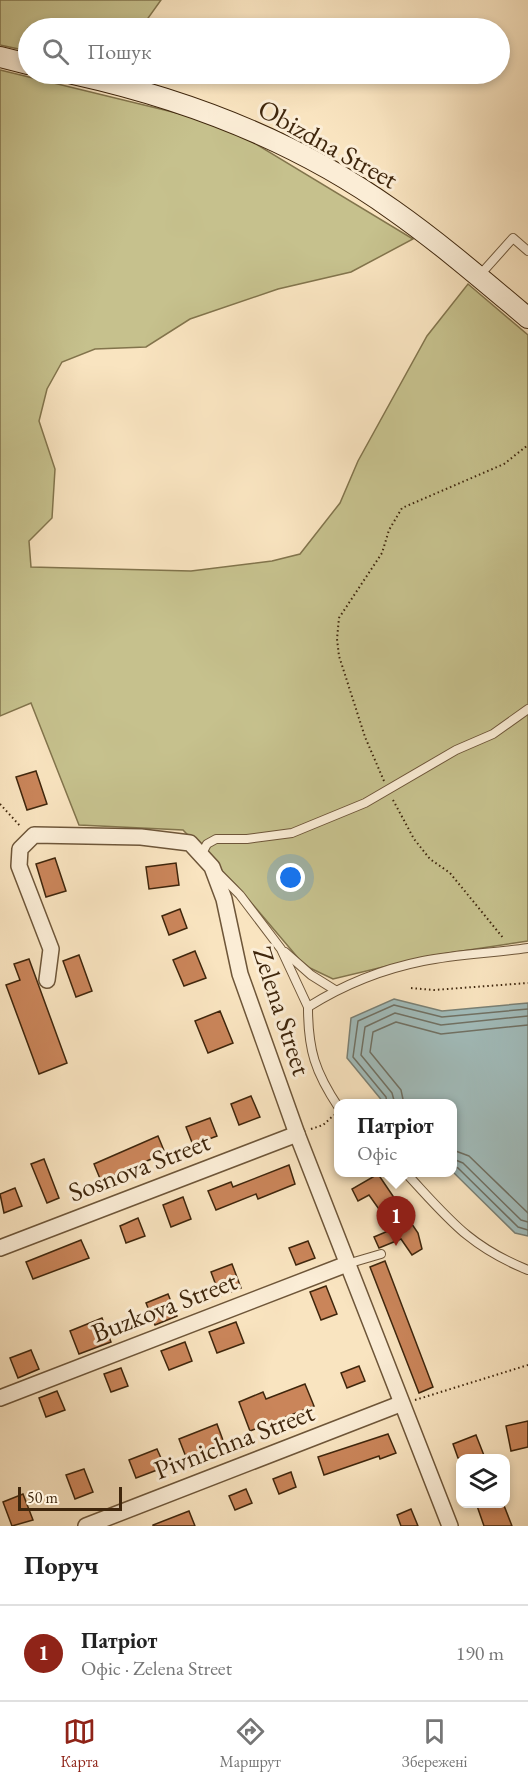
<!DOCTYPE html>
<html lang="uk">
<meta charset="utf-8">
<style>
:root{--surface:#fff;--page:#f2f2f2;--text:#222;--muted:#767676;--line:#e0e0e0;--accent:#8f2418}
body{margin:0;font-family:"EB Garamond",serif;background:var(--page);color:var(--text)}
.controls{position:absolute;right:18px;bottom:18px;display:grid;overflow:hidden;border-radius:12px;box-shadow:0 3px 9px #0003}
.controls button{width:54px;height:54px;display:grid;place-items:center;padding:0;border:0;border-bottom:2px solid var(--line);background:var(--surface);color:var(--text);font:30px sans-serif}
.scale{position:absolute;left:18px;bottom:15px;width:104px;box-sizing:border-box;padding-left:6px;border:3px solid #3f260c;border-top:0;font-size:16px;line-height:21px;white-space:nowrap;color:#3f260c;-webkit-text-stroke:4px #fbedd6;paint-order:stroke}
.you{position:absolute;left:291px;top:878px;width:21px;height:21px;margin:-15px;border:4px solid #fff;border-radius:50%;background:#1a73e8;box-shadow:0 0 0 9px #1a73e833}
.badge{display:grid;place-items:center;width:39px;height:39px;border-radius:50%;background:var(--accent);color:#fff;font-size:20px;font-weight:700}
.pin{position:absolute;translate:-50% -50px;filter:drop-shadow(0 2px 3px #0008)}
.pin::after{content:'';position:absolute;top:32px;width:21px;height:18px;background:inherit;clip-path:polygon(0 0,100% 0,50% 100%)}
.popup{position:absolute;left:334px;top:1099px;width:123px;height:78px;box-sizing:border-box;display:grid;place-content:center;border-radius:12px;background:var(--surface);filter:drop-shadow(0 2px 4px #0005);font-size:20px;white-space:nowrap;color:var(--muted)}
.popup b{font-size:22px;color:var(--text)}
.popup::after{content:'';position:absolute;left:50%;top:100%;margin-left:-12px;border:12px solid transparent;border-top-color:var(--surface)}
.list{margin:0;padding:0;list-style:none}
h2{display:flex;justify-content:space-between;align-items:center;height:78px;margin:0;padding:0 24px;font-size:26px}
h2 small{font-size:20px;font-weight:400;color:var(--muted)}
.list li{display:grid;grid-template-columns:39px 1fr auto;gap:18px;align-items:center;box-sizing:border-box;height:96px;padding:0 24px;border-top:2px solid var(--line)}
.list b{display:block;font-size:22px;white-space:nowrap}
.list p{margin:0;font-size:20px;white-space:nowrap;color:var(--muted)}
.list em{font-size:20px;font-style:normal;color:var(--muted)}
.icon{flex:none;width:33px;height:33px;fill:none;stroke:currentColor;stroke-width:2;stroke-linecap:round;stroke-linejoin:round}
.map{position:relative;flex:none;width:528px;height:1526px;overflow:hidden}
.search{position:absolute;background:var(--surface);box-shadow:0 3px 9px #0003;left:18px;right:18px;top:18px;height:66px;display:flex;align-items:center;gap:15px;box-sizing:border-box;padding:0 21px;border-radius:33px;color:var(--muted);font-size:22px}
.sheet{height:174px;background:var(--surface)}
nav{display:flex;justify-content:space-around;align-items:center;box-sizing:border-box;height:84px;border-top:2px solid var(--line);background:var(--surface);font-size:16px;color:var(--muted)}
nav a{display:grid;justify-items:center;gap:3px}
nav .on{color:var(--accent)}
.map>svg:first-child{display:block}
</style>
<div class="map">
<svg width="528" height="1526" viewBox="0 0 528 1526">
<rect width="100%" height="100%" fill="#f9e4c0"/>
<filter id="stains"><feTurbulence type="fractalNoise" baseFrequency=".00333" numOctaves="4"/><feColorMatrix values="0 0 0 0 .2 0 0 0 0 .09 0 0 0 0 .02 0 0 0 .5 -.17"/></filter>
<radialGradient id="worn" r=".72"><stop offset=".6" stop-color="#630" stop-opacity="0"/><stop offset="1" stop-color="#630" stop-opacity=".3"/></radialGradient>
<g fill="#c6c18d" stroke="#82744c" stroke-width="1.5">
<path d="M 0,0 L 161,0 L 141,28 L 28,28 L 28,51 L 0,45 Z"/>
<path d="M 0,70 L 185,115 L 241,135 L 413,239 L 351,272 L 278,289 L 190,319 L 146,347 L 95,349 L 62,362 L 47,389 L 39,421 L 55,469 L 52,518 L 29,541 L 31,567 L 191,571 L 272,561 L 300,554 L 340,503 L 358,461 L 427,336 L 468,284 L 528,335 L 528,941 L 429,956 L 333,979 L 310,968 L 299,959 L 237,886 L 183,830 L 79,825 L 31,703 L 0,716 Z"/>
</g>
<path fill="#a1bcbb" stroke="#7a8075" stroke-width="1.5" d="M 394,999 L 442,1011 L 528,1003 L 528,1236 L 515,1233 L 453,1172 L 453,1104 L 384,1103 L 347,1058 L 351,1018 Z"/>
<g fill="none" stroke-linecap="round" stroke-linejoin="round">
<g stroke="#707164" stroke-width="1.5">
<path d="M 387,1104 L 386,1097 L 353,1057 L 358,1021 L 394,1005 L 442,1017 L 528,1009"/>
<path d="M 395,1104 L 392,1093 L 361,1055 L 365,1027 L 395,1013 L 441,1025 L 528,1016"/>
<path d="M 404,1104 L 401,1090 L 370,1052 L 373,1032 L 396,1022 L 441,1034 L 528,1025"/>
<path d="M 453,1150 L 469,1156 L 528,1213"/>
<path d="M 453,1159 L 463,1163 L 521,1220 L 528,1222"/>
<path d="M 453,1166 L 458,1168 L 518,1227 L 528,1230"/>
</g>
</g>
<g fill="#ca855a" stroke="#3f260c" stroke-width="1.5">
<path d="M 36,771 L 47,804 L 27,810 L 16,777 Z"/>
<path d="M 55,858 L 66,891 L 46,897 L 36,864 Z"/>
<path d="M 176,863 L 179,885 L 149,889 L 146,867 Z"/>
<path d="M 180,909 L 187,928 L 169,935 L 162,916 Z"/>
<path d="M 195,951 L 206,978 L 184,986 L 173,960 Z"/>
<path d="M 79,955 L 92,991 L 76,997 L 63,961 Z"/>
<path d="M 29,959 L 67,1063 L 39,1074 L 6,985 L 20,980 L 14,964 Z"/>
<path d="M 220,1011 L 233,1043 L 208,1053 L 195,1021 Z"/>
<path d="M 251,1096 L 260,1117 L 239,1125 L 231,1104 Z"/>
<path d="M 210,1118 L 217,1136 L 193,1145 L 186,1127 Z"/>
<path d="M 158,1136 L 165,1153 L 101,1181 L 94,1164 Z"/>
<path d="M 44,1159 L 59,1198 L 47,1203 L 31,1164 Z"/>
<path d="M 289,1165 L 295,1184 L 258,1199 L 256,1194 L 216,1210 L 208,1191 L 231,1182 L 233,1187 Z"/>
<path d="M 378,1174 L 418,1233 L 422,1249 L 412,1255 L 401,1239 L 379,1248 L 374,1237 L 393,1229 L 369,1195 L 358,1201 L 352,1189 Z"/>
<path d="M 15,1188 L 22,1206 L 4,1213 L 0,1194 Z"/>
<path d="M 183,1197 L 191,1219 L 171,1227 L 163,1205 Z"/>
<path d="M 138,1218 L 145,1236 L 126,1243 L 120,1226 Z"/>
<path d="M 81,1240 L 89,1258 L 33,1279 L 26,1262 Z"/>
<path d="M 308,1241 L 315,1258 L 296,1265 L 289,1248 Z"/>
<path d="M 385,1261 L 433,1387 L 419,1393 L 370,1267 Z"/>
<path d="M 232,1264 L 241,1288 L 220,1296 L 211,1272 Z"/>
<path d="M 326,1286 L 337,1314 L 321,1320 L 310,1292 Z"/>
<path d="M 168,1294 L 177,1316 L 155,1325 L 146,1303 Z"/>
<path d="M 102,1318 L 111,1342 L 79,1354 L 70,1331 Z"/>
<path d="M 236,1322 L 244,1343 L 217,1353 L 209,1332 Z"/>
<path d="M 185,1342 L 192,1361 L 169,1370 L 161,1351 Z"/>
<path d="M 31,1350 L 39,1369 L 18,1378 L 10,1358 Z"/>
<path d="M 359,1366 L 365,1381 L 347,1388 L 341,1373 Z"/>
<path d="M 121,1368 L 128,1386 L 111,1392 L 104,1374 Z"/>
<path d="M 305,1384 L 314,1406 L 250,1431 L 239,1402 L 263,1392 L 266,1399 Z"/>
<path d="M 57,1391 L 65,1410 L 46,1417 L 39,1398 Z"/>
<path d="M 528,1421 L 528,1447 L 511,1451 L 506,1426 Z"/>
<path d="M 217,1424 L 224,1443 L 186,1457 L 179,1439 Z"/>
<path d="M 388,1434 L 396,1453 L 380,1459 L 379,1456 L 324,1475 L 318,1457 Z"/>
<path d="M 476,1435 L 485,1458 L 458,1458 L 453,1444 Z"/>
<path d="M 157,1449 L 165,1467 L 136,1478 L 129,1460 Z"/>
<path d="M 84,1469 L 93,1492 L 75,1499 L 66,1475 Z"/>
<path d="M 291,1472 L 296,1487 L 279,1494 L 273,1479 Z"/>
<path d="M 246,1489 L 252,1503 L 235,1510 L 229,1496 Z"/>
<path d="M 23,1494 L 33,1520 L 12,1526 L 3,1502 Z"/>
<path d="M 476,1503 L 503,1503 L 512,1526 L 484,1526 Z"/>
<path d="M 411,1509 L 418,1526 L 401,1526 L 397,1515 Z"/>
<path d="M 189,1511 L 195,1526 L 153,1526 L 153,1525 Z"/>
</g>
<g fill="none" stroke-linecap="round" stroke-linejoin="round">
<defs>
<g id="lane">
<path d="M 479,276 L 513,238 L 528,251"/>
<path d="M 201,855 L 207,844 L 216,839 L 247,839 L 292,833 L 365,803 L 456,750 L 493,734 L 528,709"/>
<path d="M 217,872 L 240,895 L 281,949 L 308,1007"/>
<path d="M 285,952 L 311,975 L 335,990"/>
<path d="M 339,1108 C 315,1072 308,1050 308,1007 C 343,985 383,969 423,961 C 457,954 493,953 528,948"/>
<path d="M 405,1172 C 448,1218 468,1246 528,1270"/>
<path d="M 347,1264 L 381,1254"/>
</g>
<g id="street">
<path d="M 47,980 L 51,949 L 19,866 L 20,849 L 34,835 L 141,837 L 190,843 L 212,867 L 224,899 L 240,974 L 297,1134 L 450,1526"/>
<path d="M 0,1248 L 297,1134"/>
<path d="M 0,1398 L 347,1264"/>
<path d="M 86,1526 L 400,1404"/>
</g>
<g id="secondary">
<path d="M 0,57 L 28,64"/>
<path d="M 73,74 C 186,99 298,142 393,210 C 440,243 484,281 528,318"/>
</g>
</defs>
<use href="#lane" stroke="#6e5639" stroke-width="10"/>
<use href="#street" stroke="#6e5639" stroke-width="18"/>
<use href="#secondary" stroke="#3f260c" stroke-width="22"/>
<g stroke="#3f260c" stroke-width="2" stroke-dasharray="1.5 3" stroke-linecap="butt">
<path d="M 384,781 L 365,737 L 339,656 L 337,639 L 339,618 L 382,553 L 389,530 L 402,508 L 504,464 L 528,445"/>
<path d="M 393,800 L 414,839 L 430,859 L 450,873 L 504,939"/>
<path d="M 0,804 L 21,827"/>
<path d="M 411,988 L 434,990 L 528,983"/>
<path d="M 311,1129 L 323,1125 L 334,1115"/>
<path d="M 415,1400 L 528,1365"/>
</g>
<use href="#lane" stroke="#fbedd6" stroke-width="8"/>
<use href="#street" stroke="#fbedd6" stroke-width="15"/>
<use href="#secondary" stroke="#fbedd6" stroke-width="20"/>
</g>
<g text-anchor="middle" stroke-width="6" stroke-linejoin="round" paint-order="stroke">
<g font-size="27" fill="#3f260c" stroke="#fbedd6">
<text transform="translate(328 144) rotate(29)" y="9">Obizdna Street</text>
<text transform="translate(282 1011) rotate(72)" y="9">Zelena Street</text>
<text transform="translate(139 1167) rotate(-21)" y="9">Sosnova Street</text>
<text transform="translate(164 1307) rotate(-21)" y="9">Buzkova Street</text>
<text transform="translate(234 1441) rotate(-21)" y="9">Pivnichna Street</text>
</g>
</g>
<rect width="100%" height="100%" filter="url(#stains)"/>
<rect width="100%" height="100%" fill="url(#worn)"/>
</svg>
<div class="controls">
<button><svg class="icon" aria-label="layers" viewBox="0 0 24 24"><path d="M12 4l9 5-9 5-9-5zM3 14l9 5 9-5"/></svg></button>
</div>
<div class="scale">50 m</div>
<div class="you"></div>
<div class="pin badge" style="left:396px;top:1246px">1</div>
<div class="popup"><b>Патріот</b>Офіс</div>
<div class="search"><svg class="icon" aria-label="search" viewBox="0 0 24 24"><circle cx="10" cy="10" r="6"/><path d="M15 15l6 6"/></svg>Пошук</div>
</div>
<section class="sheet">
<h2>Поруч<small></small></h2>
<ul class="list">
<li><span class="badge">1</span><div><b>Патріот</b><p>Офіс · Zelena Street</p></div><em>190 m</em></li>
</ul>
</section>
<nav>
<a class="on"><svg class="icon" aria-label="map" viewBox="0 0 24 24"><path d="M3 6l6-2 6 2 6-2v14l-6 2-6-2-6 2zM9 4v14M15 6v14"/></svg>Карта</a>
<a><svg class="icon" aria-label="directions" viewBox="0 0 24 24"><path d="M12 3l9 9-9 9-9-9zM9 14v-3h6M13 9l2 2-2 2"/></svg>Маршрут</a>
<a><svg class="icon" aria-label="saved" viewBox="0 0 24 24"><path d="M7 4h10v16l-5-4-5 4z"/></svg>Збережені</a>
</nav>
